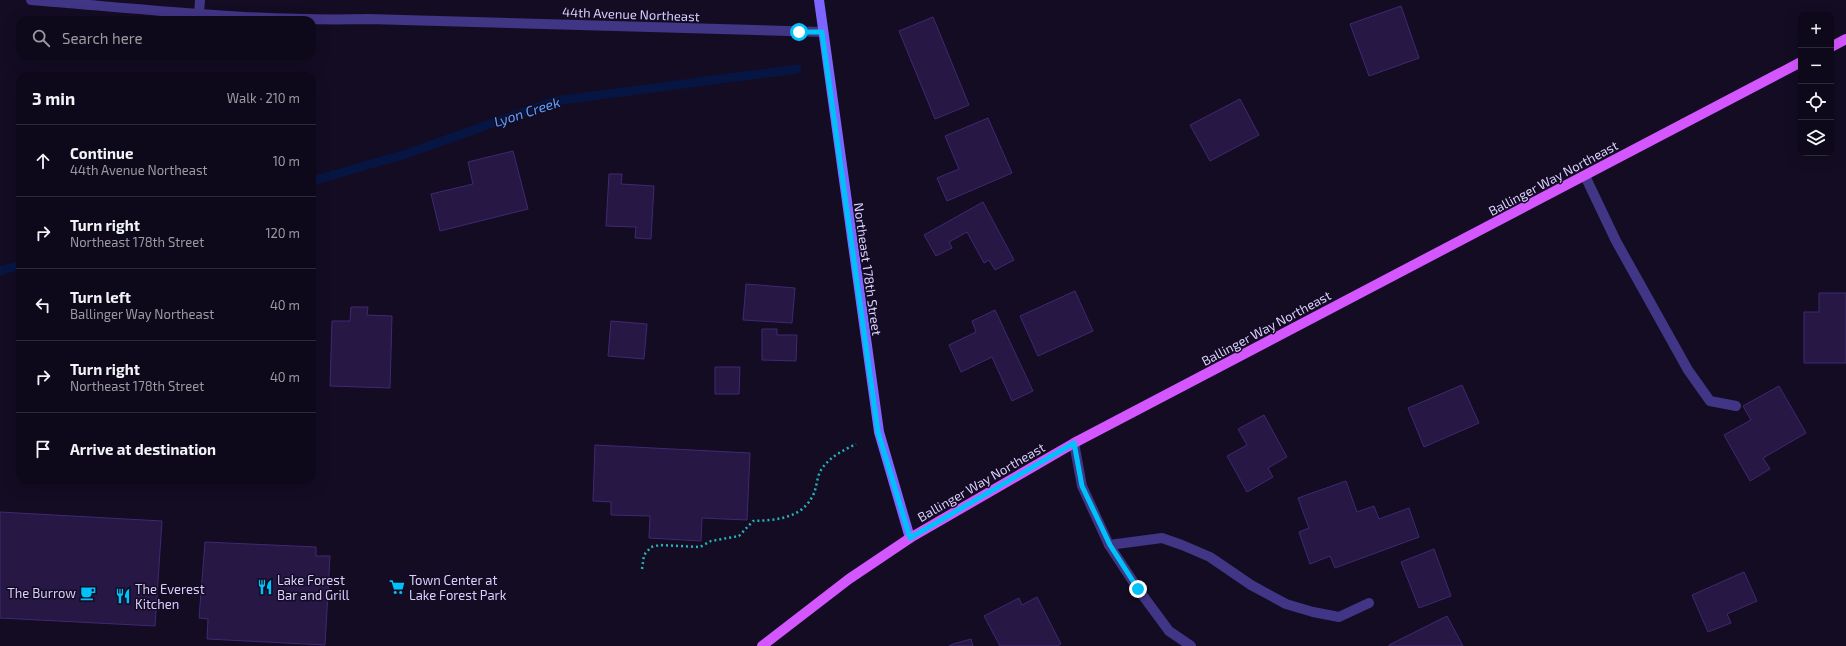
<!DOCTYPE html>
<meta charset="utf-8">
<style>
:root{--surface:#0e091a;--page:#171223;--text:#f1f3f6;--muted:#9b9aa2;--line:#2e2a39}
body{margin:0;font-family:"Exo 2",sans-serif;background:var(--page);color:var(--text)}
.controls{position:absolute;right:12px;top:12px;display:grid;overflow:hidden;border-radius:8px;box-shadow:0 4px 16px #0002}
.controls button{width:36px;height:36px;display:grid;place-items:center;padding:0;border:0;border-bottom:1px solid var(--line);background:var(--surface);color:var(--text);font:20px sans-serif}
.stop{position:absolute;width:12px;height:12px;margin:-9px;border:3px solid #00c2fa;border-radius:50%;background:#fff}
.stop.end{background:#00c2fa;border-color:#fff;box-shadow:0 1px 4px #0008}
.list{margin:0;padding:0;list-style:none}
h2{display:flex;justify-content:space-between;align-items:center;height:52px;margin:0;padding:0 16px;font-size:17px}
h2 small{font-size:13px;font-weight:400;color:var(--muted)}
.list li{display:grid;grid-template-columns:26px 1fr auto;gap:12px;align-items:center;box-sizing:border-box;height:72px;padding:0 16px;border-top:1px solid var(--line)}
.list b{display:block;font-size:15px;white-space:nowrap}
.list p{margin:0;font-size:13px;white-space:nowrap;color:var(--muted)}
.list em{font-size:13px;font-style:normal;color:var(--muted)}
.icon{flex:none;width:22px;height:22px;fill:none;stroke:currentColor;stroke-width:2;stroke-linecap:round;stroke-linejoin:round}
.map{position:relative;flex:none;width:1846px;height:646px;overflow:hidden}
.search{position:absolute;background:var(--surface);box-shadow:0 4px 16px #0002;left:16px;top:16px;width:300px;height:44px;display:flex;align-items:center;gap:10px;box-sizing:border-box;padding:0 14px;border-radius:12px;color:var(--muted);font-size:15px}
.panel{position:absolute;background:var(--surface);box-shadow:0 4px 16px #0002;left:16px;top:72px;width:300px;height:412px;border-radius:12px}
.map>svg:first-child{display:block}
</style>
<div class="map">
<svg width="1846" height="646" viewBox="0 0 1846 646">
<rect width="100%" height="100%" fill="#130c23"/>
<g fill="none" stroke-linecap="round" stroke-linejoin="round">
<g stroke="#071542" stroke-width="9">
<path d="M 312,181 L 406,154 L 555,101 L 797,69"/>
<path d="M 0,271 L 20,265"/>
</g>
</g>
<g fill="#261745" stroke="#402873">
<path d="M 1401,6 L 1419,58 L 1369,76 L 1350,24 Z"/>
<path d="M 933,17 L 969,105 L 935,119 L 899,31 Z"/>
<path d="M 1240,99 L 1259,135 L 1210,161 L 1190,125 Z"/>
<path d="M 988,118 L 1012,173 L 947,201 L 937,178 L 959,169 L 945,136 Z"/>
<path d="M 513,151 L 528,209 L 440,231 L 431,194 L 473,184 L 468,162 Z"/>
<path d="M 609,174 L 622,174 L 621,184 L 654,186 L 651,239 L 635,238 L 636,227 L 606,226 Z"/>
<path d="M 983,202 L 1014,260 L 995,270 L 989,260 L 984,263 L 967,232 L 949,242 L 952,248 L 936,256 L 924,235 Z"/>
<path d="M 746,284 L 795,288 L 792,323 L 743,320 Z"/>
<path d="M 1075,291 L 1093,331 L 1038,356 L 1020,316 Z"/>
<path d="M 1819,293 L 1846,293 L 1846,363 L 1804,363 L 1804,312 L 1819,312 Z"/>
<path d="M 351,307 L 368,307 L 367,315 L 392,316 L 390,388 L 330,386 L 332,321 L 350,321 Z"/>
<path d="M 995,310 L 1033,391 L 1012,401 L 992,357 L 961,372 L 949,345 L 976,332 L 972,321 Z"/>
<path d="M 611,321 L 647,324 L 644,359 L 608,356 Z"/>
<path d="M 762,329 L 777,329 L 777,335 L 797,335 L 796,361 L 762,360 Z"/>
<path d="M 715,367 L 740,367 L 739,394 L 715,394 Z"/>
<path d="M 1462,385 L 1479,423 L 1424,447 L 1408,408 Z"/>
<path d="M 1779,386 L 1806,433 L 1763,458 L 1770,469 L 1750,481 L 1724,435 L 1751,420 L 1743,406 Z"/>
<path d="M 1264,415 L 1287,457 L 1268,468 L 1273,477 L 1247,492 L 1227,456 L 1247,445 L 1238,429 Z"/>
<path d="M 595,445 L 750,453 L 747,520 L 702,518 L 701,541 L 649,538 L 650,516 L 611,515 L 611,502 L 593,501 Z"/>
<path d="M 1346,481 L 1357,512 L 1374,506 L 1379,519 L 1409,508 L 1419,537 L 1335,568 L 1330,556 L 1310,564 L 1299,532 L 1309,528 L 1298,498 Z"/>
<path d="M 0,512 L 162,521 L 155,626 L 0,618 Z"/>
<path d="M 205,542 L 316,547 L 316,556 L 330,556 L 325,645 L 207,639 L 208,619 L 199,618 Z"/>
<path d="M 1434,549 L 1451,596 L 1419,608 L 1401,562 Z"/>
<path d="M 1744,572 L 1757,601 L 1727,614 L 1731,623 L 1708,632 L 1692,595 Z"/>
<path d="M 1037,597 L 1061,644 L 1057,646 L 1000,646 L 984,616 L 1019,598 L 1022,605 Z"/>
<path d="M 1447,616 L 1463,646 L 1389,646 L 1389,645 Z"/>
<path d="M 971,639 L 973,646 L 949,646 L 953,644 Z"/>
</g>
<g fill="none" stroke-linecap="round" stroke-linejoin="round">
<path stroke="#27b1bb" stroke-width="2.5" stroke-dasharray="2 3" stroke-linecap="butt" d="M 642,569 L 644,555 L 651,547 L 660,545 L 700,547 L 711,541 L 739,536 L 753,521 C 776,520 803,519 814,493 C 817,486 817,476 821,470 C 829,457 844,450 856,444"/>
<g stroke="#413585" stroke-width="10">
<path d="M 1585,176 L 1616,241 L 1688,370 L 1710,401 L 1736,406"/>
<path d="M 1109,545 L 1162,538 L 1182,545 L 1210,557 L 1251,585 L 1286,604 L 1313,612 L 1339,617 L 1369,603"/>
</g>
<g stroke="#413585" stroke-width="10">
<path d="M 31,0 C 143,9 256,22 368,19 L 822,32"/>
<path d="M 199,14 L 200,0"/>
<path d="M 1074,443 L 1082,486 L 1109,545 L 1138,589 L 1169,631 L 1191,646"/>
</g>
<path stroke="#7c66ff" stroke-width="10" d="M 819,0 L 879,432 L 910,538"/>
<g stroke="#d456ff" stroke-width="10">
<path d="M 1831,47 L 1846,39"/>
<path d="M 762,646 L 849,579 L 910,538 L 1074,443 L 1801,62"/>
</g>
</g>
<g fill="none" stroke-linecap="round" stroke-linejoin="round">
<path stroke="#00c2fa" stroke-width="5" d="M 799,32 L 822,32 L 878,432 L 910,538 L 1074,443 L 1082,486 L 1110,545 L 1138,589"/>
</g>
<defs>
<symbol id="restaurant-bare" viewBox="-9 -9 18 18"><path d="M-5-6h1v4h1v-4h1v4h1v-4h1v5L-1.5 .5V6h-2V.5L-5-1ZM5-6V6H3V1.5H1.5Q1.5-4 5-6Z" fill="#00c2fa" stroke="#130c23" stroke-width="2.5" paint-order="stroke"/></symbol>
<symbol id="supermarket-bare" viewBox="-9 -9 18 18"><path d="M-6-5.5h2.5l.6 2H6L4.5 2H-2.5L-4.4-4H-6ZM-1.5 3.2a1.3 1.3 0 1 0 .1 0ZM3 3.2a1.3 1.3 0 1 0 .1 0Z" fill="#00c2fa" stroke="#130c23" stroke-width="2.5" paint-order="stroke"/></symbol>
<symbol id="cafe-bare" viewBox="-9 -9 18 18"><path d="M-5.5-4.5H6V0H3Q3 3.5 0 3.5H-2.5Q-5.5 3.5-5.5 0ZM3-3.2v2h1.7v-2ZM-6 4.5H4V6H-6Z" fill="#00c2fa" stroke="#130c23" stroke-width="2.5" paint-order="stroke"/></symbol>
</defs>
<g fill-rule="evenodd">
<use href="#restaurant-bare" x="254" y="576" width="22" height="22"/>
<use href="#supermarket-bare" x="386" y="576" width="22" height="22"/>
<use href="#cafe-bare" x="77" y="582" width="22" height="22"/>
<use href="#restaurant-bare" x="112" y="585" width="22" height="22"/>
</g>
<g text-anchor="middle" stroke-width="3" stroke-linejoin="round" paint-order="stroke">
<g font-size="13" fill="#dacfff" stroke="#130c23">
<text transform="translate(631 14) rotate(2)" y="5">44th Avenue Northeast</text>
<text transform="translate(1553 178) rotate(-28)" y="5">Ballinger Way Northeast</text>
<text transform="translate(868 269) rotate(82)" y="5">Northeast 178th Street</text>
<text transform="translate(1266 328) rotate(-28)" y="5">Ballinger Way Northeast</text>
<text transform="translate(981 482) rotate(-30)" y="5">Ballinger Way Northeast</text>
</g>
<g font-size="13" fill="#dacfff" stroke="#130c23" text-anchor="start">
<text x="277" y="585">Lake Forest<tspan x="277" dy="15">Bar and Grill</tspan></text>
<text x="409" y="585">Town Center at<tspan x="409" dy="15">Lake Forest Park</tspan></text>
<text x="135" y="594">The Everest<tspan x="135" dy="15">Kitchen</tspan></text>
<text x="76" y="598" text-anchor="end">The Burrow</text>
</g>
<g font-size="14" font-style="italic" fill="#5da0ff" stroke="#130c23">
<text transform="translate(527 112) rotate(-18)" y="5">Lyon Creek</text>
</g>
</g>
</svg>
<div class="controls">
<button>+</button>
<button>−</button>
<button><svg class="icon" aria-label="locate" viewBox="0 0 24 24"><circle cx="12" cy="12" r="6"/><path d="M12 2v4M12 18v4M2 12h4M18 12h4"/></svg></button>
<button><svg class="icon" aria-label="layers" viewBox="0 0 24 24"><path d="M12 4l9 5-9 5-9-5zM3 14l9 5 9-5"/></svg></button>
</div>
<div class="stop" style="left:799px;top:32px"></div>
<div class="stop end" style="left:1138px;top:589px"></div>
<div class="search"><svg class="icon" aria-label="search" viewBox="0 0 24 24"><circle cx="10" cy="10" r="6"/><path d="M15 15l6 6"/></svg>Search here</div>
<section class="panel">
<h2>3 min<small>Walk · 210 m</small></h2>
<ul class="list">
<li><svg class="icon" aria-label="ahead" viewBox="0 0 24 24"><path d="M12 20V5M6 11l6-6 6 6"/></svg><div><b>Continue</b><p>44th Avenue Northeast</p></div><em>10 m</em></li>
<li><svg class="icon" aria-label="right" viewBox="0 0 24 24"><path d="M7 20v-9h11M14 6l5 5-5 5"/></svg><div><b>Turn right</b><p>Northeast 178th Street</p></div><em>120 m</em></li>
<li><svg class="icon" aria-label="left" viewBox="0 0 24 24"><path d="M17 20v-9H6M10 6l-5 5 5 5"/></svg><div><b>Turn left</b><p>Ballinger Way Northeast</p></div><em>40 m</em></li>
<li><svg class="icon" aria-label="right" viewBox="0 0 24 24"><path d="M7 20v-9h11M14 6l5 5-5 5"/></svg><div><b>Turn right</b><p>Northeast 178th Street</p></div><em>40 m</em></li>
<li><svg class="icon" aria-label="arrive" viewBox="0 0 24 24"><path d="M6 21V4h12l-3 4 3 4H6"/></svg><div><b>Arrive at destination</b></div></li>
</ul>
</section>
</div>
